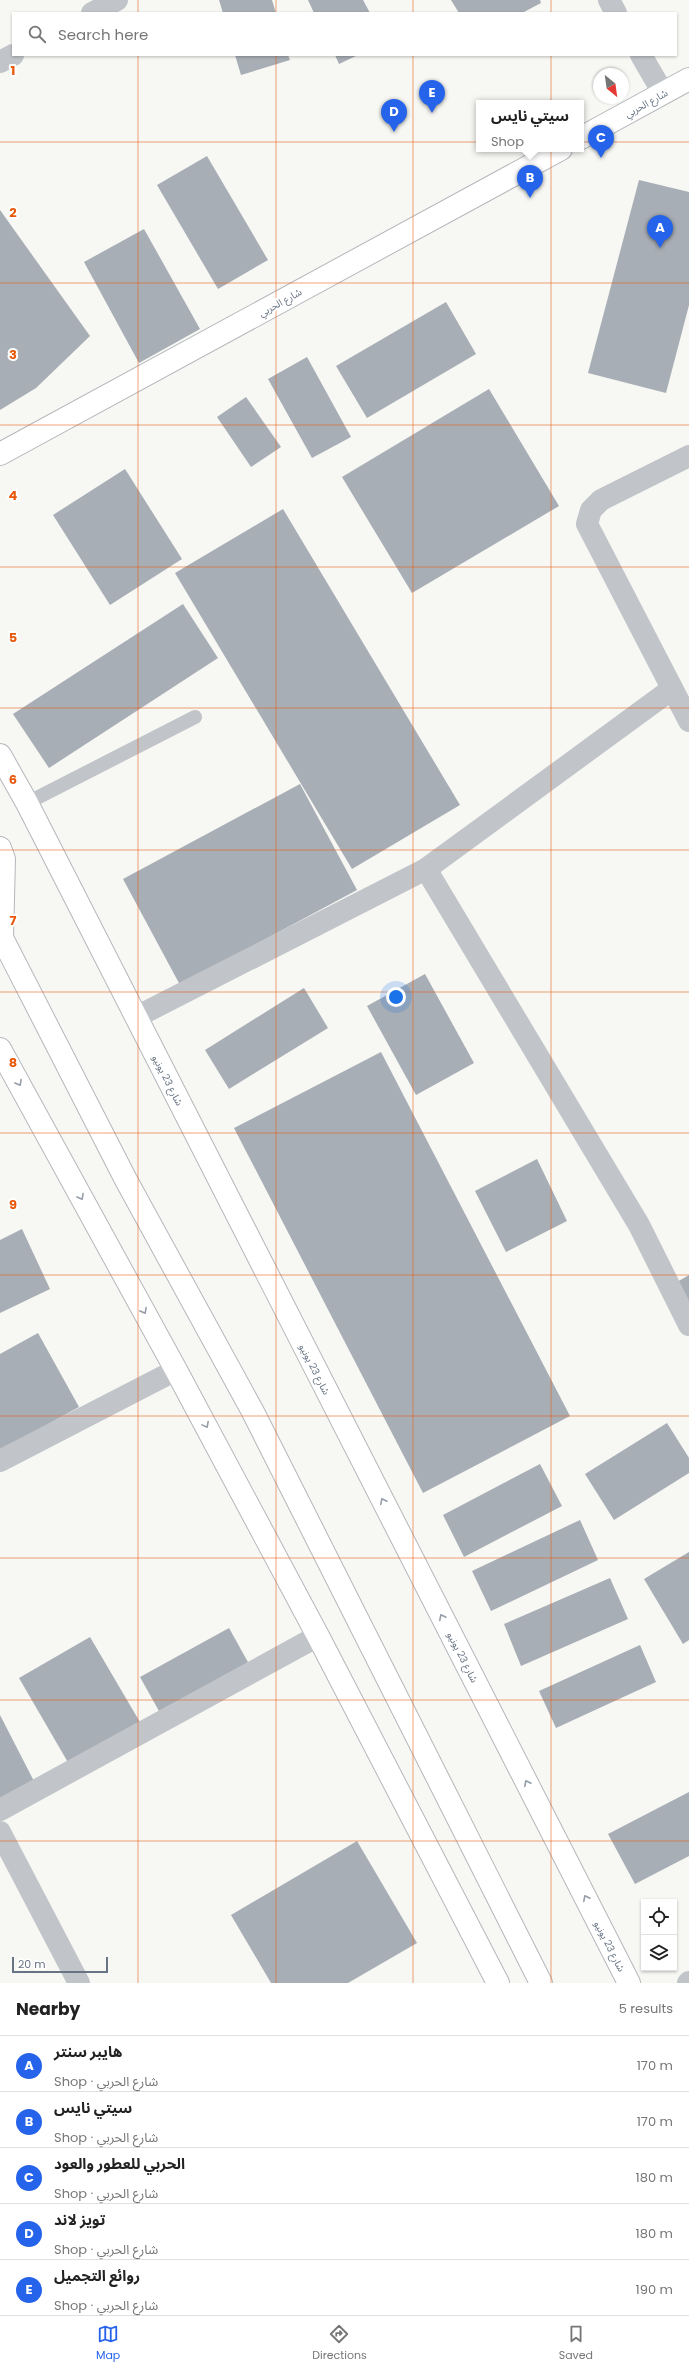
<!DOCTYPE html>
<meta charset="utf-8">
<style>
:root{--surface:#fff;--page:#f2f2f2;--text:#222;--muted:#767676;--line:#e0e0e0;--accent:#2563eb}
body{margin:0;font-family:Poppins,"Noto Sans Arabic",sans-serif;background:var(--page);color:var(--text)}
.controls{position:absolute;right:12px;bottom:12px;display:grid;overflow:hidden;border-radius:0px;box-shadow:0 1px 3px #0004}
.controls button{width:36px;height:36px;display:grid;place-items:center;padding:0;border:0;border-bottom:1px solid var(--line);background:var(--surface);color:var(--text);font:20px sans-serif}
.compass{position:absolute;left:593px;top:68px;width:36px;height:36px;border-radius:50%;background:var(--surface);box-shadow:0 1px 3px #0004;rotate:151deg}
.scale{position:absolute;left:12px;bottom:10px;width:96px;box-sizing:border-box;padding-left:4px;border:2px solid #687483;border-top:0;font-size:11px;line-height:14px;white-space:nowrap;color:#687483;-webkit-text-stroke:3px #fff;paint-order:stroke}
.you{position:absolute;left:396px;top:997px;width:14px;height:14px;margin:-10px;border:3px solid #fff;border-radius:50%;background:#1a73e8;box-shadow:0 0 0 6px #1a73e833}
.badge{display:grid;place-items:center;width:26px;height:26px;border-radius:50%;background:var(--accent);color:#fff;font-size:13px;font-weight:700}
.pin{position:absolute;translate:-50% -33px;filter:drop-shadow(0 1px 2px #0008)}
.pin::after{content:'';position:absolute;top:21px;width:14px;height:12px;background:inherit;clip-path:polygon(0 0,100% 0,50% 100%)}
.popup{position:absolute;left:476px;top:100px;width:108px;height:52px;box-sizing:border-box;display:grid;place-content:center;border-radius:0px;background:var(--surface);filter:drop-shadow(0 1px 3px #0005);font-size:13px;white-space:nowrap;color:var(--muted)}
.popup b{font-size:15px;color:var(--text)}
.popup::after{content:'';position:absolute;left:50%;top:100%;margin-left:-8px;border:8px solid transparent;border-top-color:var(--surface)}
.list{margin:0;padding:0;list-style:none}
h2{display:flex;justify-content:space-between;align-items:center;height:52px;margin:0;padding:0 16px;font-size:17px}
h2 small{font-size:13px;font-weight:400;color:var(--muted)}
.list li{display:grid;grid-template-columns:26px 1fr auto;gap:12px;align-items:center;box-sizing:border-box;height:56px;padding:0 16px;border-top:1px solid var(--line)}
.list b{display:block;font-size:15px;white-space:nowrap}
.list p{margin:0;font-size:13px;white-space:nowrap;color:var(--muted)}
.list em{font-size:13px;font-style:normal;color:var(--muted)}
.icon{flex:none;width:22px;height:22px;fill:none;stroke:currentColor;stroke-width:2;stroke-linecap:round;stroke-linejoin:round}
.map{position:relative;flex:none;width:689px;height:1983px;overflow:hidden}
.search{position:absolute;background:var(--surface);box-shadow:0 1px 3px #0004;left:12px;right:12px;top:12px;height:44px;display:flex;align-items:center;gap:10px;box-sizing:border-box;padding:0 14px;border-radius:0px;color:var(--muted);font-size:15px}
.sheet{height:332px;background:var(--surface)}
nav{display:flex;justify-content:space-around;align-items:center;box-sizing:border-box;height:56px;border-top:1px solid var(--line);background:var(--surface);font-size:11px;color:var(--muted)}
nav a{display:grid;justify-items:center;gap:2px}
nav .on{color:var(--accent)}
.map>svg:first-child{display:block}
</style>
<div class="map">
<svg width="689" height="1983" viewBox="0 0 689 1983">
<rect width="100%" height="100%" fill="#f7f7f4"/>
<g fill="#a8aeb5">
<path d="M 219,0 L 272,0 L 276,13 L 223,13 Z"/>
<path d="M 308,0 L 363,0 L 370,13 L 314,13 Z"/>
<path d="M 451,0 L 540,0 L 541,3 L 522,13 L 459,13 Z"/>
<path d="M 235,55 L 288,55 L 290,60 L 241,75 Z"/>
<path d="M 335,55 L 358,55 L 339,64 Z"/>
<path d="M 207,156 L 268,260 L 218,289 L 157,185 Z"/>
<path d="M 639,180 L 689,192 L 689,305 L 666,393 L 588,373 Z"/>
<path d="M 0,210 L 90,336 L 36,388 L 0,410 Z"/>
<path d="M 144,229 L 200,329 L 139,363 L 84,262 Z"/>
<path d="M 446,302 L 476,354 L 367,418 L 336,366 Z"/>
<path d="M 307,357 L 351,437 L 312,458 L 268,379 Z"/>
<path d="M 489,389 L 559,506 L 412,593 L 342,477 Z"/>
<path d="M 246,397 L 281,447 L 251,467 L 217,417 Z"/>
<path d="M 125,469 L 182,559 L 110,605 L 53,515 Z"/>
<path d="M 283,509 L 460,805 L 352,869 L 175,573 Z"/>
<path d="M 183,604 L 218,658 L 49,768 L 13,714 Z"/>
<path d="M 300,784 L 357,890 L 180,985 L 123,879 Z"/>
<path d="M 425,974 L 474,1063 L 416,1095 L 367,1006 Z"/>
<path d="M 304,988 L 328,1028 L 229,1089 L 205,1050 Z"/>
<path d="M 381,1052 L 570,1416 L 423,1493 L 234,1128 Z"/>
<path d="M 537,1159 L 567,1221 L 506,1252 L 475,1191 Z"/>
<path d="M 22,1229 L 50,1289 L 0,1313 L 0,1240 Z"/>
<path d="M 689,1275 L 689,1303 L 677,1282 Z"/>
<path d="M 38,1333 L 79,1407 L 0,1451 L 0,1354 Z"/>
<path d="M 667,1423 L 689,1458 L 689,1473 L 614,1520 L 585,1474 Z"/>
<path d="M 540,1464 L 562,1506 L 464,1557 L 443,1515 Z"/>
<path d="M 580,1520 L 598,1560 L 491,1611 L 472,1571 Z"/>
<path d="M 689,1552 L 689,1640 L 683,1644 L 644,1579 Z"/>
<path d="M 610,1578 L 628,1619 L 521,1666 L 504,1624 Z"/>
<path d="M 229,1628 L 258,1680 L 169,1729 L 140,1677 Z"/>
<path d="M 90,1637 L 144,1729 L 73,1771 L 19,1678 Z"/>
<path d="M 640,1645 L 656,1682 L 556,1728 L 539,1691 Z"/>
<path d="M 0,1715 L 38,1789 L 0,1809 Z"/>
<path d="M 689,1792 L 689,1856 L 635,1884 L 608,1834 Z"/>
<path d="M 357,1841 L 417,1943 L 348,1983 L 271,1983 L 231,1915 Z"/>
</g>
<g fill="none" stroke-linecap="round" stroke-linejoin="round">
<defs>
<g id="secondary">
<path d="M 581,138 L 689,79"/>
<path d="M 0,454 L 561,149"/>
<path d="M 0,755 L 27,803 L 629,1983"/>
<path d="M 0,848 L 4,859 L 2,937 L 0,935"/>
<path d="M 0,934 L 126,1180 L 253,1412 L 541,1983"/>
<path d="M 0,1049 L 176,1370 L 318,1636 L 498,1983"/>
</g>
</defs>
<use href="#secondary" stroke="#b3b7bc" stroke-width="24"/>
<path stroke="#c1c4c8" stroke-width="14" d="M 27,803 L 195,717"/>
<g stroke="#c1c4c8" stroke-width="22">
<path d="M 609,0 L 616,13"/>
<path d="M 92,13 L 117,0"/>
<path d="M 641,55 L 663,93"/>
<path d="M 0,62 L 13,55"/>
<path d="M 689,456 L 601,500 L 591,510 L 587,524 L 689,721"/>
<path d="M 426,869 L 639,1225 L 689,1325"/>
<path d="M 136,1017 L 426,869 L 672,689"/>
<path d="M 0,1461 L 176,1370"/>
<path d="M 0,1810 L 318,1636"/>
<path d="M 0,1832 L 79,1983"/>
<path d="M 688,1983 L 689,1982"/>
</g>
<use href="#secondary" stroke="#fff" stroke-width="22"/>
</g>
<defs><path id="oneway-chevron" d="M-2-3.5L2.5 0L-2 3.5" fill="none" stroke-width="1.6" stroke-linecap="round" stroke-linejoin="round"/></defs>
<g stroke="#959ea8">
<use href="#oneway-chevron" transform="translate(19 1083) rotate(61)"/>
<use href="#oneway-chevron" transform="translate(81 1197) rotate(61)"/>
<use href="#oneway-chevron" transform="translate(144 1311) rotate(61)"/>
<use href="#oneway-chevron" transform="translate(206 1425) rotate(62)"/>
<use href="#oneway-chevron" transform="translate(383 1501) rotate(-117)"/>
<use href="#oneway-chevron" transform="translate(442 1617) rotate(-117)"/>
<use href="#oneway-chevron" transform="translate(527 1783) rotate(-117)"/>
<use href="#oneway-chevron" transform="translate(586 1898) rotate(-117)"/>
</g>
<path fill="none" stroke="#e8590c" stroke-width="1" stroke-opacity="0.55" d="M 138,0 L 138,13M 276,0 L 276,13M 413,0 L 413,13M 551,0 L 551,13M 138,55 L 138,1983M 276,55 L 276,1983M 413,55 L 413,1983M 551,55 L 551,1983M 0,142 L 689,142M 0,283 L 689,283M 0,425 L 689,425M 0,567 L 689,567M 0,708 L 689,708M 0,850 L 689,850M 0,992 L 689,992M 0,1133 L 689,1133M 0,1275 L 689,1275M 0,1416 L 689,1416M 0,1558 L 689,1558M 0,1700 L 689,1700M 0,1841 L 689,1841"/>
<g text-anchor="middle" stroke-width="4" stroke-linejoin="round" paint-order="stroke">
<g font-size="10" fill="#687483" stroke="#fff">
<text transform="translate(646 103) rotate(-29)" y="4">شارع الحربي</text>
<text transform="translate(280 302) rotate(-29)" y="4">شارع الحربي</text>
<text transform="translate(168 1080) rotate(63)" y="4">شارع 23 يونيو</text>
<text transform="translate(315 1369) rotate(63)" y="4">شارع 23 يونيو</text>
<text transform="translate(463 1657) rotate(63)" y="4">شارع 23 يونيو</text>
<text transform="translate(610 1946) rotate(63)" y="4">شارع 23 يونيو</text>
</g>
</g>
<g font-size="13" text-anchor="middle" font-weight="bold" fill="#e8590c" stroke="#fff" stroke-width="4" stroke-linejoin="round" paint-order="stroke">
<text x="13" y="75">1</text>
<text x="13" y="217">2</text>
<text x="13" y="359">3</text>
<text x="13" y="500">4</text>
<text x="13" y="642">5</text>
<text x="13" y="784">6</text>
<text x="13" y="925">7</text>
<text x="13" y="1067">8</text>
<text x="13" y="1209">9</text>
</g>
</svg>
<div class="controls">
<button><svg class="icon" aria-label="locate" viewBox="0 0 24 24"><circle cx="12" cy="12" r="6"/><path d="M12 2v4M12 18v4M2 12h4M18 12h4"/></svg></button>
<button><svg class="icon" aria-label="layers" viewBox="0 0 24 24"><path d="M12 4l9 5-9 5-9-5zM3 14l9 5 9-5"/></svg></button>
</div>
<svg class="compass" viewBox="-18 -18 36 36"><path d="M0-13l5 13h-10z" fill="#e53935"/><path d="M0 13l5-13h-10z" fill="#767676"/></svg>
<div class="scale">20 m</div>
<div class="you"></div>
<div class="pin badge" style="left:660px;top:248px">A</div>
<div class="pin badge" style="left:530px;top:198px">B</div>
<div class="popup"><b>سيتي نايس</b>Shop</div>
<div class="pin badge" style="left:601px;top:158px">C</div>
<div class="pin badge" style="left:394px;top:132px">D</div>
<div class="pin badge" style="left:432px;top:113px">E</div>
<div class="search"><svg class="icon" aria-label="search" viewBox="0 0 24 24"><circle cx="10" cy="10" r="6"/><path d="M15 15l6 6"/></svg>Search here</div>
</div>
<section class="sheet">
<h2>Nearby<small>5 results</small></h2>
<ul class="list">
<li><span class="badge">A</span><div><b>هايبر سنتر</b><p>Shop · شارع الحربي</p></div><em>170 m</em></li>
<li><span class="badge">B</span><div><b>سيتي نايس</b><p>Shop · شارع الحربي</p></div><em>170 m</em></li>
<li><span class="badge">C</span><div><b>الحربي للعطور والعود</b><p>Shop · شارع الحربي</p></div><em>180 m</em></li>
<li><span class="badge">D</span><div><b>تويز لاند</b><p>Shop · شارع الحربي</p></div><em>180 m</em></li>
<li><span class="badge">E</span><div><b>روائع التجميل</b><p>Shop · شارع الحربي</p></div><em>190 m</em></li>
</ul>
</section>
<nav>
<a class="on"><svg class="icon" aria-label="map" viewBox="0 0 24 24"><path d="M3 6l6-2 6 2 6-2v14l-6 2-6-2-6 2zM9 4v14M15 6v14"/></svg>Map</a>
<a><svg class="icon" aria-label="directions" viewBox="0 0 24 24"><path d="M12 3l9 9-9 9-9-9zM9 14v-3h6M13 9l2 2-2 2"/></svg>Directions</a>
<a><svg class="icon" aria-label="saved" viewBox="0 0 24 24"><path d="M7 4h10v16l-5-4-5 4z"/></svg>Saved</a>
</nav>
